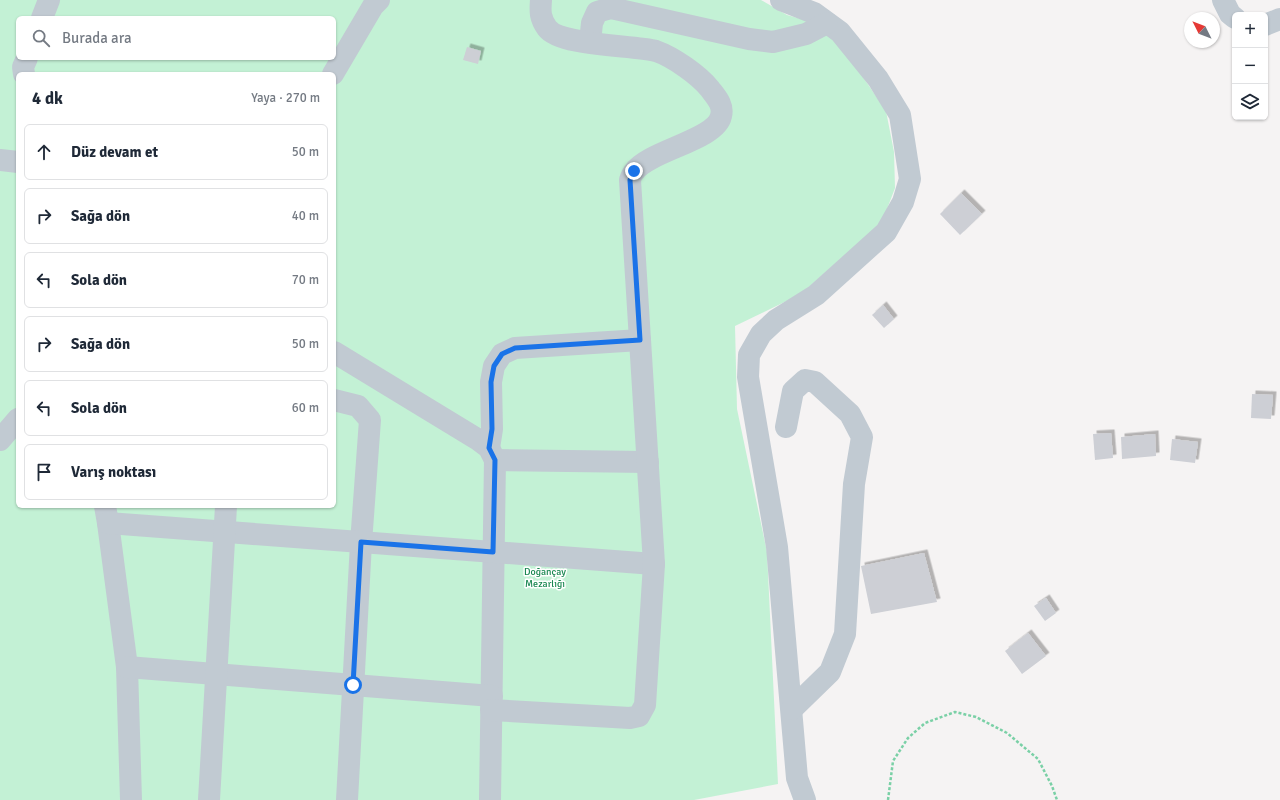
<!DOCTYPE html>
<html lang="tr">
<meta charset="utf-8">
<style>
:root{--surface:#fff;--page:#f2f2f3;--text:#1f2937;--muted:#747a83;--line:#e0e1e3}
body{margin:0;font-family:Signika,sans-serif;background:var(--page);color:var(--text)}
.controls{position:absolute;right:12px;top:12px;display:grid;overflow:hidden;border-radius:6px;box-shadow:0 1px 3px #0004}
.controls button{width:36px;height:36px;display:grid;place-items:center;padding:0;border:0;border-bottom:1px solid var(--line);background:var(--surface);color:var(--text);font:20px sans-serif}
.compass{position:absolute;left:1184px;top:12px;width:36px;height:36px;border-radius:50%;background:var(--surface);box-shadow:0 1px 3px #0004;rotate:312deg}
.stop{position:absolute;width:12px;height:12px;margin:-9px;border:3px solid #1a73e8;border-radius:50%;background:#fff}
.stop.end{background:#1a73e8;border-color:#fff;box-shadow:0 1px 4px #0008}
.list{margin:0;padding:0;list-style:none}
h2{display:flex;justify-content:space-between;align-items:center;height:52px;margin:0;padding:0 16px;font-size:17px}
h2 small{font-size:13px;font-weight:400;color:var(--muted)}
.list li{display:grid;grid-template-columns:26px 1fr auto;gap:12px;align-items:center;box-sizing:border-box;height:56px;margin:0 8px 8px;padding:0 8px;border:1px solid var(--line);border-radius:6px}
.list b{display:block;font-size:15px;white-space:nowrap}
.list em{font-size:13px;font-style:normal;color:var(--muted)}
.icon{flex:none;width:22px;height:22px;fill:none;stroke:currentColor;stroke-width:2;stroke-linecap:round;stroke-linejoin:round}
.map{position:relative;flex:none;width:1280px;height:800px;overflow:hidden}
.search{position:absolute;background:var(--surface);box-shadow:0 1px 3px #0004;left:16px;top:16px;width:320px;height:44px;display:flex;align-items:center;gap:10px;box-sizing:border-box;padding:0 14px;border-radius:6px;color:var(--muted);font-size:15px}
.panel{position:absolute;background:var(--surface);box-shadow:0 1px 3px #0004;left:16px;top:72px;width:320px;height:436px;border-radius:6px}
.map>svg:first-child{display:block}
</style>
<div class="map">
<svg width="1280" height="800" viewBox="0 0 1280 800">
<defs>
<filter id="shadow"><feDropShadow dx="3.5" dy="-3.5" stdDeviation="0" flood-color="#0004"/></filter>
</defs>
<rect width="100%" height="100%" fill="#f5f3f3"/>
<path fill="#c3f1d5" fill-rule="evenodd" d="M 0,0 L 761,0 L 787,15 L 812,22 L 844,49 L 886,111 L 894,152 L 895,188 L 882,222 L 801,294 L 735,326 L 737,409 L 767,552 L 778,784 L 694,800 L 0,800 ZM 18,18 L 334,18 L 334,58 L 18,58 ZM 18,74 L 334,74 L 334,506 L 18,506 Z"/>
<g fill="#cdcfd5" filter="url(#shadow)">
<path d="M 467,47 L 481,51 L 478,64 L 463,60 Z"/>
<path d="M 961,193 L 982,214 L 960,235 L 940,214 Z"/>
<path d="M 883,305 L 894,319 L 884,328 L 872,315 Z"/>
<path d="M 1252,394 L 1273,395 L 1271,419 L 1251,418 Z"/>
<path d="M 1111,433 L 1113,458 L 1095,460 L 1093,434 Z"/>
<path d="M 1155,434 L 1156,456 L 1122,459 L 1121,437 Z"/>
<path d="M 1172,439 L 1198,442 L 1195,463 L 1170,460 Z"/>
<path d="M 924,553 L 937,602 L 871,614 L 861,566 Z"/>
<path d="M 1046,598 L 1056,613 L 1045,621 L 1034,606 Z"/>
<path d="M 1028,633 L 1046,656 L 1022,674 L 1005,651 Z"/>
</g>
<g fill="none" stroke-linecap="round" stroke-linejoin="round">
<path stroke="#7ad0a6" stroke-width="2.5" stroke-dasharray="3 2" stroke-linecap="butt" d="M 888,800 L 893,761 L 908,738 L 925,723 L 955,712 L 976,717 L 1007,733 L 1038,759 L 1052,786 L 1057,800"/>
<g stroke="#c1cad2" stroke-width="22">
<path d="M 781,0 L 814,13 L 840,32 L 878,79 L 900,115 L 910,179 L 903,202 L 886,232 L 816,295 L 776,320 L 761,334 L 749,355 L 748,377 L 777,547 L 797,778 L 805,800"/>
<path d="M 1223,0 L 1230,14 L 1235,18"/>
<path d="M 42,18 L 49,0"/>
<path d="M 1265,25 L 1280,19"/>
<path d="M 590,42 L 592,23 L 597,12 L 611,8 L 749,39 L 773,42 L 806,34 L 827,23"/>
<path d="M 24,74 L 23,67 L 27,58"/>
<path d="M 333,74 L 373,6 L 379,0"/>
<path d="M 0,160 L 18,162"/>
<path d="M 334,352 L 477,439 L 489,448 L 495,460 L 490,800"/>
<path d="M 334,400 L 358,406 L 370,420 L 361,543 L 347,800"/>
<path d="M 786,427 L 793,391 L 805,380 L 815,382 L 850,414 L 862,437 L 854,484 L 845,634 L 830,672 L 792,709"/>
<path d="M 0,440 L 18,419"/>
<path d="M 489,448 L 492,429 L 491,382 L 494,366 L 502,354 L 515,348 L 640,340"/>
<path d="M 495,460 L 648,462"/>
<path d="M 105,506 L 108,523 L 127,667 L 131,800"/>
<path d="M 108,523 L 654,564"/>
<path d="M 127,667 L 492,696"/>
<path d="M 491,710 L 630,718 L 639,716 L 645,705 L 654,564 L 630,180 C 631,177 632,174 634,172 C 648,151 716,140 721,116 C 724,105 716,97 710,89 C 699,75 673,57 656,51 C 633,45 560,46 547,28 C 540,18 540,12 541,0"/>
<path d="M 209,800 L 226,506"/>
</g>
</g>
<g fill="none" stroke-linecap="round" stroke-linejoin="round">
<path stroke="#1a73e8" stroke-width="5" d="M 353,685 L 361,542 L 493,552 L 495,460 L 489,448 L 492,429 L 491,382 L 494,366 L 502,354 L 515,348 L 640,340 L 630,180 L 634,171"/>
</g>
<g text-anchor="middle" stroke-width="3" stroke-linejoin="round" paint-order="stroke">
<g font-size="10" fill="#17864f" stroke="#fff">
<text x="545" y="575">Doğançay<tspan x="545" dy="12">Mezarlığı</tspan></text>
</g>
</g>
</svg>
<div class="controls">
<button>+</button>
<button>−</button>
<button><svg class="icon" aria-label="layers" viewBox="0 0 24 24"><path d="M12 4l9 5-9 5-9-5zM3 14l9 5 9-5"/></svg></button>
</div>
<svg class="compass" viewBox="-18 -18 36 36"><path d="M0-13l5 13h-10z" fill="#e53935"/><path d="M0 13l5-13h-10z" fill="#747a83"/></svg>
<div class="stop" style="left:353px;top:685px"></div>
<div class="stop end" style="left:634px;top:171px"></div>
<div class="search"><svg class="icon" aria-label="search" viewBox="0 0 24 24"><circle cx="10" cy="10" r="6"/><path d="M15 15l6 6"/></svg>Burada ara</div>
<section class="panel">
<h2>4 dk<small>Yaya · 270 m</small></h2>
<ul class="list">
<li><svg class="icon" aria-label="ahead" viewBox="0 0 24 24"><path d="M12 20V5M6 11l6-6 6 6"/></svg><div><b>Düz devam et</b></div><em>50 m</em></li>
<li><svg class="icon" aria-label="right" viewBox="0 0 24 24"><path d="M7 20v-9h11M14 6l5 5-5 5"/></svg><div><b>Sağa dön</b></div><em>40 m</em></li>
<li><svg class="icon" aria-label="left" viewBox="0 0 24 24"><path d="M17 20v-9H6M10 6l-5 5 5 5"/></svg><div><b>Sola dön</b></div><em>70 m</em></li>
<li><svg class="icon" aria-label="right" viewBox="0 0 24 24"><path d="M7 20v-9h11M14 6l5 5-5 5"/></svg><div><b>Sağa dön</b></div><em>50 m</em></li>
<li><svg class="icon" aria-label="left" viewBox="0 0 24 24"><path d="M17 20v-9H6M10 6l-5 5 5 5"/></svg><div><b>Sola dön</b></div><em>60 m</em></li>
<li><svg class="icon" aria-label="arrive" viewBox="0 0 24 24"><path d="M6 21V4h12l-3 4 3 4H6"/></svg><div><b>Varış noktası</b></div></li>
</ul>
</section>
</div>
